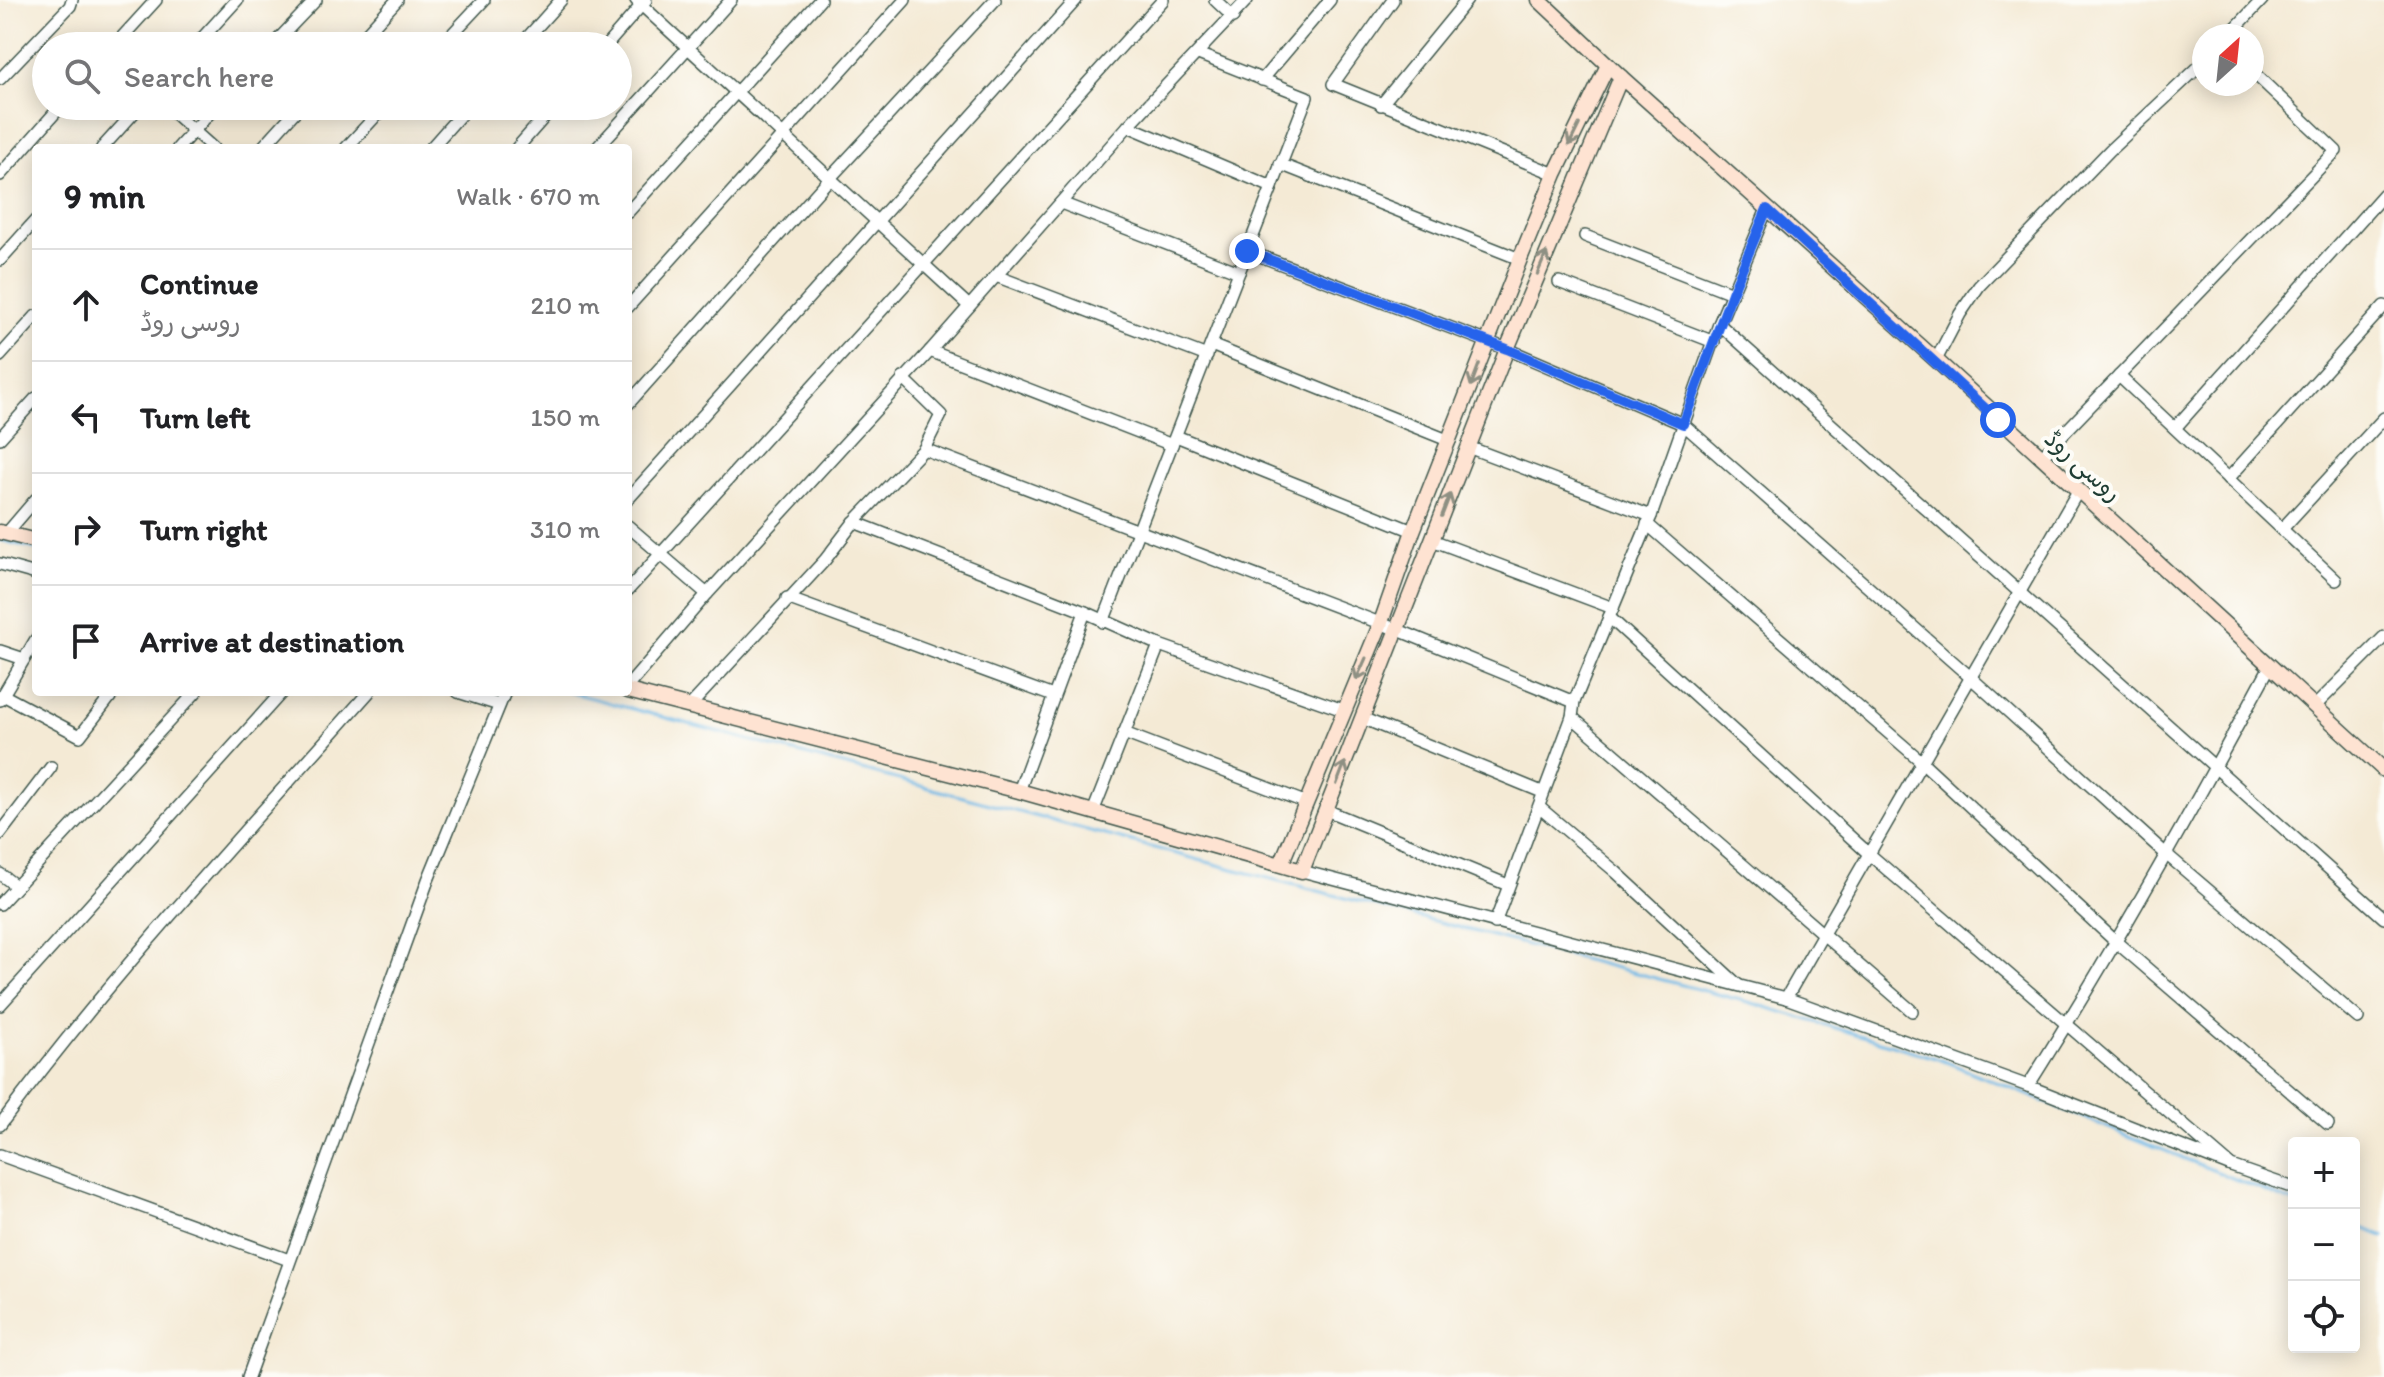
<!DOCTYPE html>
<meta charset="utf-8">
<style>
:root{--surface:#fff;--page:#f6f6f6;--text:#202124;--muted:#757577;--line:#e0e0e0}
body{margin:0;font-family:Itim,"Playpen Sans Arabic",sans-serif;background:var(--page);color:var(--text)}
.controls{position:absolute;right:24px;bottom:24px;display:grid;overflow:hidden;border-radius:8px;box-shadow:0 4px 20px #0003}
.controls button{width:72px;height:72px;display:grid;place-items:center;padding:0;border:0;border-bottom:2px solid var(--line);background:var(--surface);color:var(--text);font:40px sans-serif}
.compass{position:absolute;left:2192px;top:24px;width:72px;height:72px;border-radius:50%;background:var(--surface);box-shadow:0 4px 20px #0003;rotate:27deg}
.stop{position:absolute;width:24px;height:24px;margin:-18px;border:6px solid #2563eb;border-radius:50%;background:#fff}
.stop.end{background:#2563eb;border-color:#fff;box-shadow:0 2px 8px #0008}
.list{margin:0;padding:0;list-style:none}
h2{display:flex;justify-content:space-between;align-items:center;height:104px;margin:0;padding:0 32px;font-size:34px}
h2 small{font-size:26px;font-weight:400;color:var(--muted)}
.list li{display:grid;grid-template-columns:52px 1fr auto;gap:24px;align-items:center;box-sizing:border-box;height:112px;padding:0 32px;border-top:2px solid var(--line)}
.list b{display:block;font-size:30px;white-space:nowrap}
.list p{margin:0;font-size:26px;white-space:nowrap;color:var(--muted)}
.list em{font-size:26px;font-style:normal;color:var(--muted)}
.icon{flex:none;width:44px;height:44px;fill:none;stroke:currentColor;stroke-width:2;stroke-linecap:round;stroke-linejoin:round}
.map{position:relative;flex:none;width:2384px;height:1377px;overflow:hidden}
.search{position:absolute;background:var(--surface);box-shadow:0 4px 20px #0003;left:32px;top:32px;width:600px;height:88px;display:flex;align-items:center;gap:20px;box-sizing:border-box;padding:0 28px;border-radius:44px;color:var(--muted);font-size:30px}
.panel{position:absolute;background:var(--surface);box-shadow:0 4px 20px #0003;left:32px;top:144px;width:600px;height:552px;border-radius:8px}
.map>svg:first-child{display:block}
</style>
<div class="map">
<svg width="2384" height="1377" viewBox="0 0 2384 1377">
<rect width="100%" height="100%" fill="#fdfcf7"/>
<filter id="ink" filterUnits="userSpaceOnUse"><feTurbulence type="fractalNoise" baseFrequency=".0125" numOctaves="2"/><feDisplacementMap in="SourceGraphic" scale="16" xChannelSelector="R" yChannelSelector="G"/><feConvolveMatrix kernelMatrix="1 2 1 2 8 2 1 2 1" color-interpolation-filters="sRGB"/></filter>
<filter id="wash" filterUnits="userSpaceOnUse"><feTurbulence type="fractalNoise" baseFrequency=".006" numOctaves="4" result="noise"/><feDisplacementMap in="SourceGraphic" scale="32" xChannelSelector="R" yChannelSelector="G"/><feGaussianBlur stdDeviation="1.8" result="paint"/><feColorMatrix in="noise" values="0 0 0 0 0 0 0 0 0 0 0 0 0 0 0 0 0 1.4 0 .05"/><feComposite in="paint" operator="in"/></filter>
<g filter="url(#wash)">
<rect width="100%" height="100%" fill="#f4ead5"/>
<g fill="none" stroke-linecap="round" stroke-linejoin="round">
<g stroke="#6eb8e6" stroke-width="3">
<path d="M 0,540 L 36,549"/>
<path d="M 569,692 L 1233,869 L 1752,1003 L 1939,1059 L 2294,1203"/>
<path d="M 2354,1225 L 2384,1236"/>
</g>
</g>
</g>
<g filter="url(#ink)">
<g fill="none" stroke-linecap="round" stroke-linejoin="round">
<defs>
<g id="street">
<path d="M 636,0 L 969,306"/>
<path d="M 1215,0 L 1233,17"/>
<path d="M 1393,0 L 1333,84 L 1555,174"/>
<path d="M 2228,36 L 2262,0"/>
<path d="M 114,46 L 156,0"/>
<path d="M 195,46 L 237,0"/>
<path d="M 272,46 L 316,0"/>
<path d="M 355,46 L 397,0"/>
<path d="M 441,46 L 484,0"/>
<path d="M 520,46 L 561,0"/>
<path d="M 606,46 L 646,0"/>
<path d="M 0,79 L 70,6 L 72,0"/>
<path d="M 1262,80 L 1330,0"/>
<path d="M 1381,105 L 1467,0"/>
<path d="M 166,106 L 213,148"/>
<path d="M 1128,126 L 1272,187"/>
<path d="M 102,148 L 140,106"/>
<path d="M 178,148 L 216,106"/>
<path d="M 262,148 L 300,106"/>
<path d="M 346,148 L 385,106"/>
<path d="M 431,148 L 468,106"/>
<path d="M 517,148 L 554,106"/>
<path d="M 597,148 L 731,0"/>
<path d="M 1280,164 L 1520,259"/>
<path d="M 0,175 L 61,106"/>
<path d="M 1061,203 L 1239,272"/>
<path d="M 628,212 L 820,0"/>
<path d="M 1585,236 L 1732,293"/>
<path d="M 1247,251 L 1507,349 L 1683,424 L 1969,676 L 2166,854 L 2358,1018"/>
<path d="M 0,260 L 36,220"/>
<path d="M 996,276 L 1207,356"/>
<path d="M 1559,282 L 1714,342"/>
<path d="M 628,307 L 905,0"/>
<path d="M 1719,324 L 2384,918"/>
<path d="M 1211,345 L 1450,441"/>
<path d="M 930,351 L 1172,445"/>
<path d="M 0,356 L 36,316"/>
<path d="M 1936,360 L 1960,314 L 1979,286 L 2110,150 L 2204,62"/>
<path d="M 2119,376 L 2336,580"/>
<path d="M 628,404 L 830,178 L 995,0"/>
<path d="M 2175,428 L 2384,194"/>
<path d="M 1176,436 L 1413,531"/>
<path d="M 0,438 L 36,398"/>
<path d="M 1468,447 L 1651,516"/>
<path d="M 924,449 L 1398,630 L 1574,702"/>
<path d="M 2041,457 L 2336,151 L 2255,74"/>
<path d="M 2228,479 L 2384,306"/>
<path d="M 628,499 L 1076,0"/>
<path d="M 854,522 L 1085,612 L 1159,645 L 1343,710"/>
<path d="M 1647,524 L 1921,761 L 2115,941 L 2328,1124"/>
<path d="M 628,526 L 707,594"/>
<path d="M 2282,529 L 2384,418"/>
<path d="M 6,534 L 36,499"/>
<path d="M 1432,540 L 1613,608"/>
<path d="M 0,564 L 36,574"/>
<path d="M 628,590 L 1163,0"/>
<path d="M 787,598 L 1053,696"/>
<path d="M 1609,617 L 1868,853 L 2231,1166 L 2288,1186"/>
<path d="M 1103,622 L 1307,97 L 1198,54"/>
<path d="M 0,651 L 24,659"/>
<path d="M 628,686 L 707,594 L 930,351 L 1128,126 L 1247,0"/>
<path d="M 458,692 L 499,705"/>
<path d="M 3,695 L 80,736 L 114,692"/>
<path d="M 0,700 L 36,639"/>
<path d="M 689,707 L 825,560 L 854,522 L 924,449 L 941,415 L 903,378"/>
<path d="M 2314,707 L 2384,637"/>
<path d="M 1572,717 L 1912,1011"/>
<path d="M 1362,718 L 1542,792"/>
<path d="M 1124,733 L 1307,803"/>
<path d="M 1019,791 L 1085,612"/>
<path d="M 1539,807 L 1616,872 L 1738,985"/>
<path d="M 1326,810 L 1508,885"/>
<path d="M 1093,812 L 1159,645"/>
<path d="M 0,834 L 51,767"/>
<path d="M 1302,871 L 1786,998 L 2028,1086 L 2231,1166"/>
<path d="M 0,874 L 16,886"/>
<path d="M 0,904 L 196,692"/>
<path d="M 1495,923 L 1572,717 L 1574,702 L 1651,516 L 1719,324 L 1767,209"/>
<path d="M 1786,998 L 2078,491"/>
<path d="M 0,1005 L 282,692"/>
<path d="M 2028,1086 C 2114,950 2193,809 2270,666"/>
<path d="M 0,1125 C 113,973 243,834 369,692"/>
<path d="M 0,1155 L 289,1260"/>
<path d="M 248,1377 L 428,880 L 505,692"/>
</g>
<g id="secondary">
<path d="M 1539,0 L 1621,77 L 1936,360 L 2384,770"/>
<path d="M 0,532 L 36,541"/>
<path d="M 628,691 L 1019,791 L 1302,871 L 1507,349 L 1621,77"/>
<path d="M 1281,864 L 1380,625 L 1413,531 L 1520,259 L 1555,174 L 1608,65"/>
</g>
</defs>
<use href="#street" stroke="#3f574c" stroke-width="14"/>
<use href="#secondary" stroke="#3f574c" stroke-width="17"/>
<use href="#street" stroke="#fff" stroke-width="11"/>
<use href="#secondary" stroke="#fee3d2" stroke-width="14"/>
</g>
<defs><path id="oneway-shaft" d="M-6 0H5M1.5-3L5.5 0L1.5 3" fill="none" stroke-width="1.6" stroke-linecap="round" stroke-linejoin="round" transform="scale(2)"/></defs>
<g stroke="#8e9083">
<use href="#oneway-shaft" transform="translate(1574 135) rotate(116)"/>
<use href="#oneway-shaft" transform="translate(1542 263) rotate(-67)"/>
<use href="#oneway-shaft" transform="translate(1475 375) rotate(111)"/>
<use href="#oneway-shaft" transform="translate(1446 505) rotate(-69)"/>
<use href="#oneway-shaft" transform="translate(1361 669) rotate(114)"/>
<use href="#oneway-shaft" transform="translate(1341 773) rotate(-69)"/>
</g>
</g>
<g fill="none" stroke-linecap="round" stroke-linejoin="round" filter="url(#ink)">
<path stroke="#2563eb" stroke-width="10" d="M 1247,251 L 1507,349 L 1683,424 L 1732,293 L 1767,209 L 1998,420"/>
</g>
<g text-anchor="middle" stroke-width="8" stroke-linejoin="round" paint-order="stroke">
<g font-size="24" fill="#1f3d34" stroke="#fdfcf7">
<text transform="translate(2083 466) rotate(42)" y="8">روسی روڈ</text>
</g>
</g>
</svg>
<div class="controls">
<button>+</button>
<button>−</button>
<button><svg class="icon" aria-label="locate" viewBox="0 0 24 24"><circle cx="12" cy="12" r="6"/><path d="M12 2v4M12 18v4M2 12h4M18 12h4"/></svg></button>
</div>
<svg class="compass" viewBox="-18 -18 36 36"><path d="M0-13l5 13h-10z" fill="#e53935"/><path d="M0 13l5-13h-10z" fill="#757577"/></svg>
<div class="stop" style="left:1998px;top:420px"></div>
<div class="stop end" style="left:1247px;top:251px"></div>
<div class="search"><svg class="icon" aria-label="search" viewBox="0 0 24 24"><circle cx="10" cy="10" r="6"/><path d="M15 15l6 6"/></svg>Search here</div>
<section class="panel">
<h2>9 min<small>Walk · 670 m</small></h2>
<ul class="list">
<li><svg class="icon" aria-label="ahead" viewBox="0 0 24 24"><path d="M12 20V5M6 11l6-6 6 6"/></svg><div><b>Continue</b><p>روسی روڈ</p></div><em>210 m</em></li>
<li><svg class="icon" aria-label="left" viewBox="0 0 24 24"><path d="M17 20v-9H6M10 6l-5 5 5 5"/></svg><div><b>Turn left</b></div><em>150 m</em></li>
<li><svg class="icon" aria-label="right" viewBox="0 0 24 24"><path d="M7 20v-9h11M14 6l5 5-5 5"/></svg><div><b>Turn right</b></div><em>310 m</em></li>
<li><svg class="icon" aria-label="arrive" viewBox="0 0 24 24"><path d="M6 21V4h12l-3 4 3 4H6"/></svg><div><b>Arrive at destination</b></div></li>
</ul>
</section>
</div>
